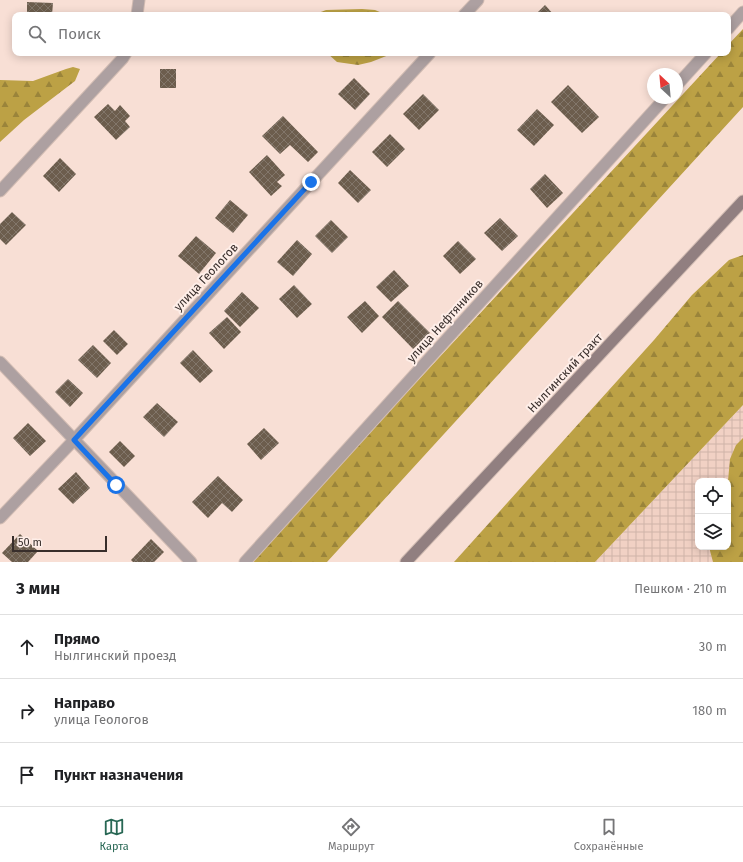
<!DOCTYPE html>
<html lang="ru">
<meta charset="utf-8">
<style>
:root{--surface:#fff;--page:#f2f2f2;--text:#202124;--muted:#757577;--line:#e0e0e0;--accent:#286754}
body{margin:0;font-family:"Fira Sans",sans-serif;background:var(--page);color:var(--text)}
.controls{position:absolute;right:12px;bottom:12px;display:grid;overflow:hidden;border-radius:8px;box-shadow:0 2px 10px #0003}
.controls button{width:36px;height:36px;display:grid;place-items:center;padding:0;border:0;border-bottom:1px solid var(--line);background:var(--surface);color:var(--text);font:20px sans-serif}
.compass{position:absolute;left:647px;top:68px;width:36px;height:36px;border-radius:50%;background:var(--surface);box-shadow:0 2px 10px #0003;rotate:334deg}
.scale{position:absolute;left:12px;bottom:10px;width:95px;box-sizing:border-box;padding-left:4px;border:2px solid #382e2b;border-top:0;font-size:11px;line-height:14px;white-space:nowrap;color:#382e2b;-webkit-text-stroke:3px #feeee8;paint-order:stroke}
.stop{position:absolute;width:12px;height:12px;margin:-9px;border:3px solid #1a73e8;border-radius:50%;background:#fff}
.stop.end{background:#1a73e8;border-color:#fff;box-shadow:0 1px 4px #0008}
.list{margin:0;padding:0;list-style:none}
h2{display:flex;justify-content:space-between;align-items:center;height:52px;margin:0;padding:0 16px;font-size:17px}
h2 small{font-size:13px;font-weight:400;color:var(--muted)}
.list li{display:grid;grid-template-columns:26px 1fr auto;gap:12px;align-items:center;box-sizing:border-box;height:64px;padding:0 16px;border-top:1px solid var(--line)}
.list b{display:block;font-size:15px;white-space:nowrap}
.list p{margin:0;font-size:13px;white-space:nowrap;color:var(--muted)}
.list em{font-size:13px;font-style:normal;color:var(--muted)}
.icon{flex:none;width:22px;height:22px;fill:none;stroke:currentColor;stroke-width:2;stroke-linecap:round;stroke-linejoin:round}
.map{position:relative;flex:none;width:743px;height:562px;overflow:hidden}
.search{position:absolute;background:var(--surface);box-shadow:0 2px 10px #0003;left:12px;right:12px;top:12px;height:44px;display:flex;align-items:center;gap:10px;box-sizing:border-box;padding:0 14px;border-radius:8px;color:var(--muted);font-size:15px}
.sheet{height:244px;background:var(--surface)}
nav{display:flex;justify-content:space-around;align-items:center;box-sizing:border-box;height:56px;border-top:1px solid var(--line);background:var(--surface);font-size:11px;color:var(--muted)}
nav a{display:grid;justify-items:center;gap:2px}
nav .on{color:var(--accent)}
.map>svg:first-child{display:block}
</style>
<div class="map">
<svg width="743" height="562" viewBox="0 0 743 562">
<defs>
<pattern id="industrial-grid" width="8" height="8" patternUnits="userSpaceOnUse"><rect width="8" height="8" fill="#f1d1c4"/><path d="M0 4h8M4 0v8" fill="none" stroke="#cfb4a9"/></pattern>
<pattern id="forest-firs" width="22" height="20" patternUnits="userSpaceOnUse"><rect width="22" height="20" fill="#bca145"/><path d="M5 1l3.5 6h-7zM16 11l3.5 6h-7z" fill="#9a843a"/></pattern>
<pattern id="building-cross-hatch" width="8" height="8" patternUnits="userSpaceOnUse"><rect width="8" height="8" fill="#6c5d4d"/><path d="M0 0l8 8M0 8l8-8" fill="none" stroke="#82766a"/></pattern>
</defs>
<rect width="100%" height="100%" fill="#f8dfd5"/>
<path fill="url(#industrial-grid)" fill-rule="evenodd" d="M 743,405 L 743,562 L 595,562 ZM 698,481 L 728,481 L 728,547 L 698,547 Z"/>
<g fill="url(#forest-firs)">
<path d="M 362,9 L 375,10 L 387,15 L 313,15 L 326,10 Z"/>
<path d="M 743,29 L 743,107 L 327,562 L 250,562 L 721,53 L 728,53 L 728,45 Z"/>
<path d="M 327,53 L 394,53 L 371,62 L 358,65 L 337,62 Z"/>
<path d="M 73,67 L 80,69 L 75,81 L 24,120 L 0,142 L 0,80 L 33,81 L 66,69 Z"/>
<path d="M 743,255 L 743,405 L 595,562 L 454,562 L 654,340 L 692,295 L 729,260 Z"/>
<path d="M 743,438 L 743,562 L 713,562 L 709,547 L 728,547 L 728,481 L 730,459 L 736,445 Z"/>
</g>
<g fill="url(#building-cross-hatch)">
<path d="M 27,2 L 53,3 L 52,15 L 27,15 Z"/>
<path d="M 545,5 L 554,15 L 535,15 Z"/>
<rect x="160" y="69" width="16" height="19"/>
<path d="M 354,78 L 370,94 L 355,110 L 338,94 Z"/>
<path d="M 568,85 L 599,117 L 582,133 L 551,102 Z"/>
<path d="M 423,94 L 439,110 L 419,130 L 403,114 Z"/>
<path d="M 108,104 L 115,111 L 120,105 L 130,116 L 125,121 L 130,127 L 116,140 L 94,117 Z"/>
<path d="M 537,109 L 554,125 L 534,146 L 517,130 Z"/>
<path d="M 283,116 L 318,152 L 308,162 L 290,145 L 280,154 L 262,136 Z"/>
<path d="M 390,134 L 405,149 L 387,167 L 372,152 Z"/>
<path d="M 267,155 L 285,175 L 277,182 L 282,186 L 271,196 L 249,172 Z"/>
<path d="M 60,158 L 76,174 L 59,192 L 43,176 Z"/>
<path d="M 350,170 L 371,190 L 358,203 L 338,183 Z"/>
<path d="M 545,174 L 563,193 L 547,208 L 530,189 Z"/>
<path d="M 230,200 L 248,215 L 233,233 L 215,218 Z"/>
<path d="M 12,212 L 26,225 L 6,245 L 0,239 L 0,224 Z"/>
<path d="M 500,218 L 518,236 L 502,251 L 484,233 Z"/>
<path d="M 331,220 L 348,237 L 332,253 L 315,236 Z"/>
<path d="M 196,236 L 216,253 L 199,274 L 178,256 Z"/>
<path d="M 297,240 L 312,254 L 293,276 L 277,262 Z"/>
<path d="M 458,241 L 476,259 L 460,274 L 443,256 Z"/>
<path d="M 394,270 L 409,286 L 391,302 L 376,287 Z"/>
<path d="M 294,285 L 312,304 L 297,318 L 279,299 Z"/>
<path d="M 242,292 L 259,308 L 240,327 L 224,311 Z"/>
<path d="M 365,301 L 379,316 L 362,333 L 347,317 Z"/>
<path d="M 398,301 L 430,333 L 413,349 L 382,317 Z"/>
<path d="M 227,317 L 241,332 L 224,349 L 209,333 Z"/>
<path d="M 114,330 L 128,344 L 117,355 L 103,341 Z"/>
<path d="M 93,345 L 111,363 L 97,378 L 78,360 Z"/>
<path d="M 193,350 L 213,371 L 200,383 L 180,363 Z"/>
<path d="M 68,379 L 83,393 L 70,407 L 55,392 Z"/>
<path d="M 157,403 L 178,422 L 164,437 L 143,417 Z"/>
<path d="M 28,423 L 46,441 L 30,456 L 13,438 Z"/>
<path d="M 264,428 L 279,443 L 261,460 L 247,444 Z"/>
<path d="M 120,441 L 135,456 L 124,467 L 109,452 Z"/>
<path d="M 76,472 L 90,488 L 73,504 L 58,489 Z"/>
<path d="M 218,476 L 243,500 L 232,512 L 222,503 L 208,518 L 192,502 Z"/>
<path d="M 20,534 L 38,551 L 28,562 L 12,562 L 2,553 Z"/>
<path d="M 151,539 L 164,552 L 154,562 L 133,562 L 131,560 Z"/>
</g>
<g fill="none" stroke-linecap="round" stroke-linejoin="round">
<defs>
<g id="minor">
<path d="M 137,15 L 139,0"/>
<path d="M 464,15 L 478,0"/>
<path d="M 728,29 L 743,12"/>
<path d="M 677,85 L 706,53"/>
<path d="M 0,191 L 123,58 L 126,53"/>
<path d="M 0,362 L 191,562"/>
<path d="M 0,518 L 74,440 L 430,53"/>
<path d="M 245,562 L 665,98"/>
</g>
<path id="secondary" d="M 406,562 L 743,201"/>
</defs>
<use href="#minor" stroke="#d2bcb3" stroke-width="13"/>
<use href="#secondary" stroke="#d2bcb3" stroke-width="13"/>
<use href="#minor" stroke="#ada0a1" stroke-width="11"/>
<use href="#secondary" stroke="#917f80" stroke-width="11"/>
</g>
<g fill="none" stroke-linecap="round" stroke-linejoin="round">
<path stroke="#1a73e8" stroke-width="5" d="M 116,485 L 74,440 L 311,182"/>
</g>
<g text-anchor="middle" stroke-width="4" stroke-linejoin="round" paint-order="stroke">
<g font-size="12" fill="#382e2b" stroke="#feeee8">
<text transform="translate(206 277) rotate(-47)" y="4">улица Геологов</text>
<text transform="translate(445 321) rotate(-48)" y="4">улица Нефтяников</text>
<text transform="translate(565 373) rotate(-47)" y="4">Нылгинский тракт</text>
</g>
</g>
</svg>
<div class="controls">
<button><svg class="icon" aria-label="locate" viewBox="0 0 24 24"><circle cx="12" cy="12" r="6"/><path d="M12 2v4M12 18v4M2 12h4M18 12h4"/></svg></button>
<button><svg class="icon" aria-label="layers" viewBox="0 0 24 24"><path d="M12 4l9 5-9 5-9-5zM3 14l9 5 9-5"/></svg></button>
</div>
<svg class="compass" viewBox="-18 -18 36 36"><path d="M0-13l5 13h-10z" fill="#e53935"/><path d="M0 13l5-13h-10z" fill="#757577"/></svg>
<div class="scale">50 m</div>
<div class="stop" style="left:116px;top:485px"></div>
<div class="stop end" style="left:311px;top:182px"></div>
<div class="search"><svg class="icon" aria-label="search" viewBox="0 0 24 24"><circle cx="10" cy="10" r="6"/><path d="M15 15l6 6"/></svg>Поиск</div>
</div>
<section class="sheet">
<h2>3 мин<small>Пешком · 210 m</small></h2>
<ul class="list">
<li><svg class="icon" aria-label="ahead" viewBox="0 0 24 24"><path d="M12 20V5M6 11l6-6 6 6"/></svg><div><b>Прямо</b><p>Нылгинский проезд</p></div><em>30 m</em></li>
<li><svg class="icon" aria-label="right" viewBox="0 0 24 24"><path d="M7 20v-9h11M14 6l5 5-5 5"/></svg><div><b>Направо</b><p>улица Геологов</p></div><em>180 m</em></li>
<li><svg class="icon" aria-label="arrive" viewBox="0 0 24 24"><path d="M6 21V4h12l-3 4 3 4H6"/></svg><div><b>Пункт назначения</b></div></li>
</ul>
</section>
<nav>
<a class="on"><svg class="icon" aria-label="map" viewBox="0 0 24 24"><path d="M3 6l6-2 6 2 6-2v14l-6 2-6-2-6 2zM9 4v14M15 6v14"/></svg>Карта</a>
<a><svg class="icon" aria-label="directions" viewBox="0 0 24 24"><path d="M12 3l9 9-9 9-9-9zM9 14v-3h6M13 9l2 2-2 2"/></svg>Маршрут</a>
<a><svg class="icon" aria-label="saved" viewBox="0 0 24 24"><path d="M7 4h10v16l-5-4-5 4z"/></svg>Сохранённые</a>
</nav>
